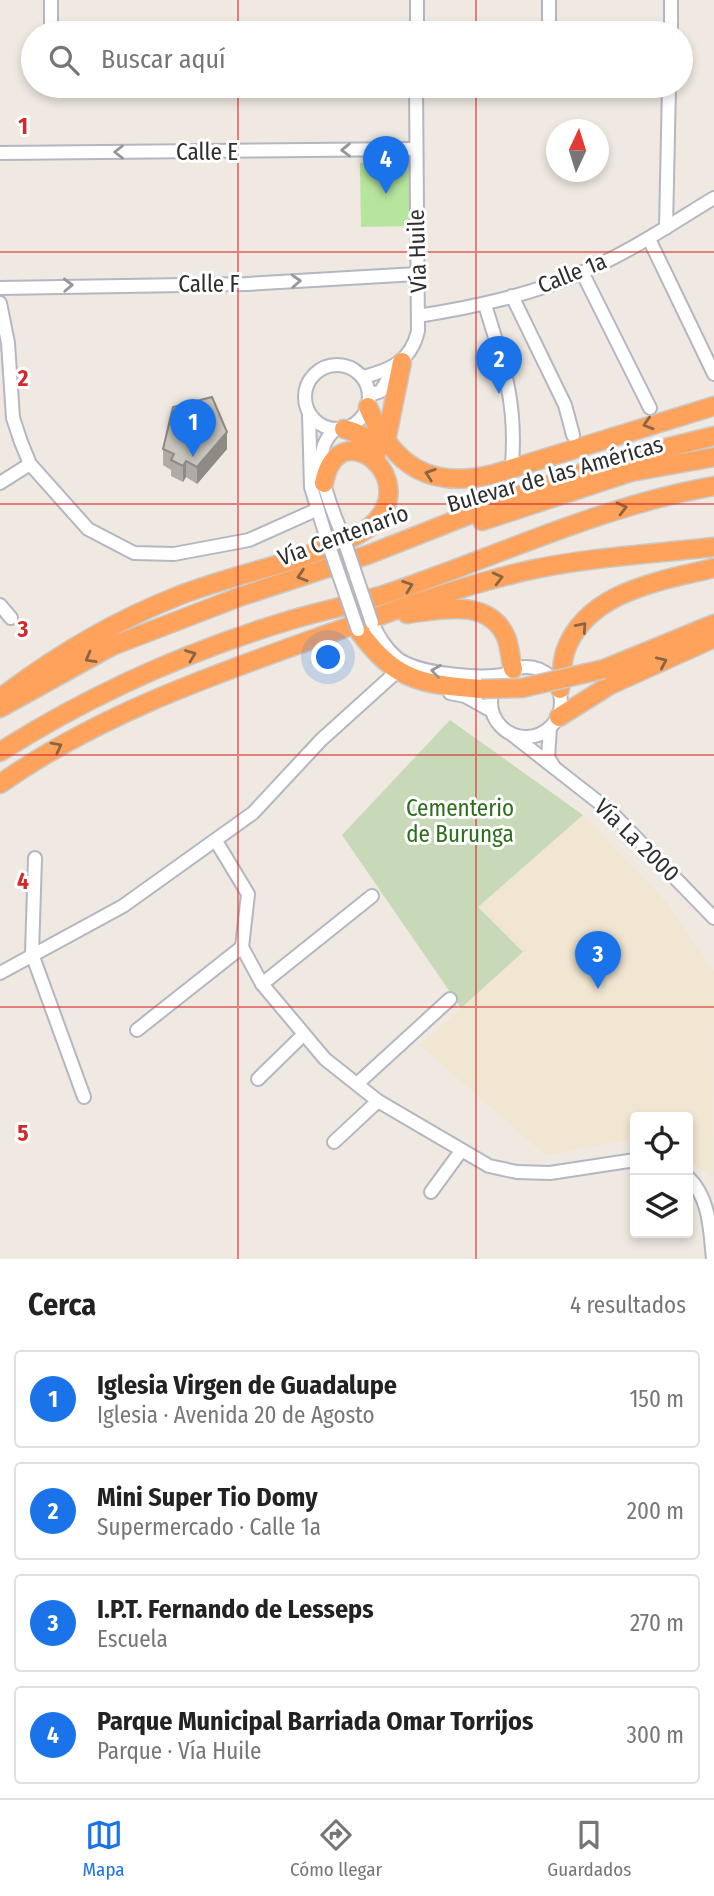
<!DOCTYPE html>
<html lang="es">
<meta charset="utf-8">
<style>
:root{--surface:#fff;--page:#f6f6f6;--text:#222;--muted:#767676;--line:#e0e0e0;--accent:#1a73e8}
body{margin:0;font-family:"Fira Sans Condensed",sans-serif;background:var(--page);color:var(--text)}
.controls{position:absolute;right:21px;bottom:21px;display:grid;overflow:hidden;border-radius:7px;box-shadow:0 4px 10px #0003}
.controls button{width:63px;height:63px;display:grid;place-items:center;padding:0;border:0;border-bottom:2px solid var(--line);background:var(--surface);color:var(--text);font:35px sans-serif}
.compass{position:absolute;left:546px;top:119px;width:63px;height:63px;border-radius:50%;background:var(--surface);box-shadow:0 4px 10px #0003;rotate:4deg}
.you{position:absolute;left:329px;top:658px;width:24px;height:24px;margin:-18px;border:5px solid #fff;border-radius:50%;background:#1a73e8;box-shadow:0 0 0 10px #1a73e833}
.badge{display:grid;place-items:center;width:46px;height:46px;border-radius:50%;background:var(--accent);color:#fff;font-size:23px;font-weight:700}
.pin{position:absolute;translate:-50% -58px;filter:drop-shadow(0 2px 4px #0008)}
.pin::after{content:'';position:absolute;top:37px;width:24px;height:21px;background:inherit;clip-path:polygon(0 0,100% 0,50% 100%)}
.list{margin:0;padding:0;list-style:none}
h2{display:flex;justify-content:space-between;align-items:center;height:91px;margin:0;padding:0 28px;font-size:30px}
h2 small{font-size:23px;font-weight:400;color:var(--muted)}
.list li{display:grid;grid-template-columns:46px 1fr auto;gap:21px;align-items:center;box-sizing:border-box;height:98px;margin:0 14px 14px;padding:0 14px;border:2px solid var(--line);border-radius:7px}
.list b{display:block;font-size:26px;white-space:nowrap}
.list p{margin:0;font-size:23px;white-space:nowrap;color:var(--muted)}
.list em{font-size:23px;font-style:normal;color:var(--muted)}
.icon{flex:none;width:38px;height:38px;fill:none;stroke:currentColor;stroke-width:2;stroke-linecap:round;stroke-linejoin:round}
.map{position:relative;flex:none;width:714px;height:1259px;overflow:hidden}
.search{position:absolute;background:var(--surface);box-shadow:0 4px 10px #0003;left:21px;right:21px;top:21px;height:77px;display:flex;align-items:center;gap:18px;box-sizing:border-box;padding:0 24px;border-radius:38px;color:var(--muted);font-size:26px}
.sheet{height:539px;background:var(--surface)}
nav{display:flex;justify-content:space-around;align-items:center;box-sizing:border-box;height:98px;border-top:2px solid var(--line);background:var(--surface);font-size:19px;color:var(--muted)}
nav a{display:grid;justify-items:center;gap:4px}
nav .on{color:var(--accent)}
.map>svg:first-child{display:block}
</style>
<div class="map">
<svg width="714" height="1259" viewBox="0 0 714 1259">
<rect width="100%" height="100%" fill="#efe9e1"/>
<path fill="#f0e6d1" d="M 583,815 L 667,903 L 714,971 L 713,1177 L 688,1161 L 688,1117 L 635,1117 L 635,1139 L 545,1155 L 420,1045 L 523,952 L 478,907 Z"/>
<path fill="#b6e59e" d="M 412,162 L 411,226 L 361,227 L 360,163 Z"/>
<path fill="#c8d9b8" d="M 450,720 L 583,815 L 478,907 L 523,952 L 461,1008 L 342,835 Z"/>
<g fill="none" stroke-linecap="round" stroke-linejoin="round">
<defs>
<g id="minor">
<path d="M 51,33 L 51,0"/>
<path d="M 417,33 L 417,0"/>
<path d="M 549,33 L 549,0"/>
<path d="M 671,33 L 671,0"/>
<path d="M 0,153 L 415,149"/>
<path d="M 666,228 L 669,86"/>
<path d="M 649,239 L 714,374"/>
<path d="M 582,272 L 650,408"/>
<path d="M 0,288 L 247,284 L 417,274"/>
<path d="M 512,296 L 565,405 L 573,435"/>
<path d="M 0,303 L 8,343 L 13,418 L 21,442 L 30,464 L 88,529 L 134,553 L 174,554 L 249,540 L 316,510"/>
<path d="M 485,305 C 503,362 517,403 512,464"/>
<path d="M 418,316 C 474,307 531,295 583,272 C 630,252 671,224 714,198"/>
<circle cx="337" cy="397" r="32"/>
<path d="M 363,377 C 391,370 411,361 418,331 L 416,86"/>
<path d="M 370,395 L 381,391 L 395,367"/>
<path d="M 309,414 L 311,487 L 328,543"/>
<path d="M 336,429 C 304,454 332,507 343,537"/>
<path d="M 0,483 L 30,464"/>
<path d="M 0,605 L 11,618"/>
<path d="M 372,623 C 379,637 385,648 397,658 C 417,674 479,679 503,675"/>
<circle cx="526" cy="702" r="35"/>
<path d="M 450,693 L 465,696 L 492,711"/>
<path d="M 550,728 L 548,757 L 554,767"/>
<path d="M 510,733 L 611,812 L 714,918"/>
<path d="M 216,841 L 248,894 L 242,947 L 262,984 L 325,1059 L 378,1101 L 489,1166 L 517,1172 L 550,1173 L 635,1160"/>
<path d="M 35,858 L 32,954 L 84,1097"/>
<path d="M 0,973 L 123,906 L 253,813 L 321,740 L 393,675"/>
<path d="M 262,984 L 372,896"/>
<path d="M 137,1030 L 242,947"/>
<path d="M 258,1079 L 303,1035"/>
<path d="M 357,1084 L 450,999"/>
<path d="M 334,1142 L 378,1101"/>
<path d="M 688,1177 C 710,1198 710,1230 713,1259"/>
<path d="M 431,1192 L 461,1151"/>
</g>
<g id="highway">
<path d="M 368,407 C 393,466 430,490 494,474 L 714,406"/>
<path d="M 344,429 C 358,433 369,437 377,450 L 375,458"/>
<path d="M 386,441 L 402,362"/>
<path d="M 482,521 L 631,472 L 714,457"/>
<path d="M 407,614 C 440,610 488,597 506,637 C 510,647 510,658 513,669"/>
<path d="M 358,630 C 395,681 420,684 481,689"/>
<path d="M 604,669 L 714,624"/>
<path d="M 560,689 C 561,677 562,663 565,652 C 586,591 661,581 714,568"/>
<path d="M 7,693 C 59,654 117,620 178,596 C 234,574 294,564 349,539 C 444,497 340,401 324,483"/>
<path d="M 0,708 L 112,646 L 239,597 L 370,554 L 509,499 L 625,458 L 714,436"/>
<path d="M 559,717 L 610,685 L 714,638"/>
<path d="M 0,752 C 91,694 190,650 294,619 C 325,610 356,604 386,594 C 496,557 600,506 714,486"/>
<path d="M 0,784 C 98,715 210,676 322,636 C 391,612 459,586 530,570 C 590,557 653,554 714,547"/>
</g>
</defs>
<use href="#minor" stroke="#b4b7c1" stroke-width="16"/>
<use href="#highway" stroke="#c9c9c9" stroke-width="21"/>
<use href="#minor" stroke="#fff" stroke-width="12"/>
<use href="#highway" stroke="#ffa35c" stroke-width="18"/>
<defs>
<g id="minor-bridge">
<path d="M 343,537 L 372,623"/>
<path d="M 328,543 L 358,630"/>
</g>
<path id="highway-bridge" d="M 481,689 L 522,688 L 604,669"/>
</defs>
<use href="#minor-bridge" stroke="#b4b7c1" stroke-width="16" stroke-linecap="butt"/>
<use href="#highway-bridge" stroke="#c9c9c9" stroke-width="21" stroke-linecap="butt"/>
<use href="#minor-bridge" stroke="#fff" stroke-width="12"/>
<use href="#highway-bridge" stroke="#ffa35c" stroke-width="18"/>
</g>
<path fill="#afaba4" d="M 163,449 L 227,449 L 197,484 L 186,477 L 183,482 L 171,476 L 171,470 L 163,465 Z"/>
<g fill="#8e8b86">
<path d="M 227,432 L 227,449 L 197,484 L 197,467 Z"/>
<path d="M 186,461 L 186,477 L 183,482 L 183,466 Z"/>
</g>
<path fill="#cbc7bf" stroke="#8e8b86" stroke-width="2" d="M 212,397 L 227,432 L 197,467 L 186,461 L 183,466 L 171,460 L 174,454 L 163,449 L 173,407 Z"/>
<defs><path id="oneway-chevron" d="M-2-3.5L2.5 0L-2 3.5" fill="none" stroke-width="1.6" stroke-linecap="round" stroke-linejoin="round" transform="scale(1.75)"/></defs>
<g stroke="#969696">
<use href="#oneway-chevron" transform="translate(346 150) rotate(179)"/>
<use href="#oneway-chevron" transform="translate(119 152) rotate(-180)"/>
<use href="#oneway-chevron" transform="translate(296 281) rotate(-3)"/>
<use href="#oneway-chevron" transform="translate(68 285) rotate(-2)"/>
<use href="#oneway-chevron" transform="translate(436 671) rotate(-171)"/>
</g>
<g stroke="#8c6343">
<use href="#oneway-chevron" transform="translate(648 424) rotate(163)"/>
<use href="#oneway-chevron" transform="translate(430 474) rotate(-161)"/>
<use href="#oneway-chevron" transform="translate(622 508) rotate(-14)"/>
<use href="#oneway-chevron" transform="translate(302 576) rotate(162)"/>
<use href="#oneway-chevron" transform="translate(498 578) rotate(-14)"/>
<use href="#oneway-chevron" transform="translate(408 586) rotate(-20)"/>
<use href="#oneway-chevron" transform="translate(582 627) rotate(-49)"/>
<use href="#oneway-chevron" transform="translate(191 655) rotate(-21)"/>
<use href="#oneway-chevron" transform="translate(90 658) rotate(151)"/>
<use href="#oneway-chevron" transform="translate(662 662) rotate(-24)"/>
<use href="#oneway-chevron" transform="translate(57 747) rotate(-28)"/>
</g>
<path fill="none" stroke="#d62828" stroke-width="2" stroke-opacity="0.55" d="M 238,0 L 238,33M 476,0 L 476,33M 238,86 L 238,1259M 476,86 L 476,1259M 0,252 L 714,252M 0,504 L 714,504M 0,755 L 714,755M 0,1007 L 714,1007"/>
<g text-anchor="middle" stroke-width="6" stroke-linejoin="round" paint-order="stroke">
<g font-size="23" fill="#2e2e2e" stroke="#fff">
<text x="207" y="160">Calle E</text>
<text transform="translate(417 251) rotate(-92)" y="8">Vía Huile</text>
<text transform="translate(572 273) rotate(-22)" y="8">Calle 1a</text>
<text x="209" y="292">Calle F</text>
<text transform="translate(555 474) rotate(-16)" y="8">Bulevar de las Américas</text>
<text transform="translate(343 535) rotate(-20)" y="8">Vía Centenario</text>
<text transform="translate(637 840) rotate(44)" y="8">Vía La 2000</text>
</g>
<g font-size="23" fill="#2c6e1b" stroke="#fff">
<text x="460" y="816">Cementerio<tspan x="460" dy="26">de Burunga</tspan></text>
</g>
</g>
<g font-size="23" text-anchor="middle" font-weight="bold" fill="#d62828" stroke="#fff" stroke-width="6" stroke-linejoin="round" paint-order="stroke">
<text x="23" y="134">1</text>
<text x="23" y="386">2</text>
<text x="23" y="637">3</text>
<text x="23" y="889">4</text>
<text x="23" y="1141">5</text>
</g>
</svg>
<div class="controls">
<button><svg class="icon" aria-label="locate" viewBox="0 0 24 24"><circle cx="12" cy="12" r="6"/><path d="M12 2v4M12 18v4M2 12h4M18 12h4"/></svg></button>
<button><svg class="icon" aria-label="layers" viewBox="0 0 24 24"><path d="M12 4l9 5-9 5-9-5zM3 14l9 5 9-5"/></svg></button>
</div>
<svg class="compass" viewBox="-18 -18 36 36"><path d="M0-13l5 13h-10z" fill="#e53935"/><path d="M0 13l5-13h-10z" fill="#767676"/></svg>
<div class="you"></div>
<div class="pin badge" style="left:193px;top:457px">1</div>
<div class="pin badge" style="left:499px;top:394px">2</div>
<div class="pin badge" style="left:598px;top:989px">3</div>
<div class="pin badge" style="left:386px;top:194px">4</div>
<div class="search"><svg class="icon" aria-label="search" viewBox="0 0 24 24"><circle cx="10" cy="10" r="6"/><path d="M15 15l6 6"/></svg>Buscar aquí</div>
</div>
<section class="sheet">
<h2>Cerca<small>4 resultados</small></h2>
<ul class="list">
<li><span class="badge">1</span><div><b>Iglesia Virgen de Guadalupe</b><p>Iglesia · Avenida 20 de Agosto</p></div><em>150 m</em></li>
<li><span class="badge">2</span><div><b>Mini Super Tio Domy</b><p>Supermercado · Calle 1a</p></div><em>200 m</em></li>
<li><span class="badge">3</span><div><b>I.P.T. Fernando de Lesseps</b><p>Escuela</p></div><em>270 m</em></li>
<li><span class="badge">4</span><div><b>Parque Municipal Barriada Omar Torrijos</b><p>Parque · Vía Huile</p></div><em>300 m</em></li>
</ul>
</section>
<nav>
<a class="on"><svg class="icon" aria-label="map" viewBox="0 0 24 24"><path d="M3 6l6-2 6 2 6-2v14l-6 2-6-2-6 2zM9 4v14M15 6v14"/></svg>Mapa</a>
<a><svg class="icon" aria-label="directions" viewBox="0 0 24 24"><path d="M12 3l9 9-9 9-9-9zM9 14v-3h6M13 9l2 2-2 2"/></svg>Cómo llegar</a>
<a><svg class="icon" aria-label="saved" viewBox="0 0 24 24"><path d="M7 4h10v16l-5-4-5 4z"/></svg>Guardados</a>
</nav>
